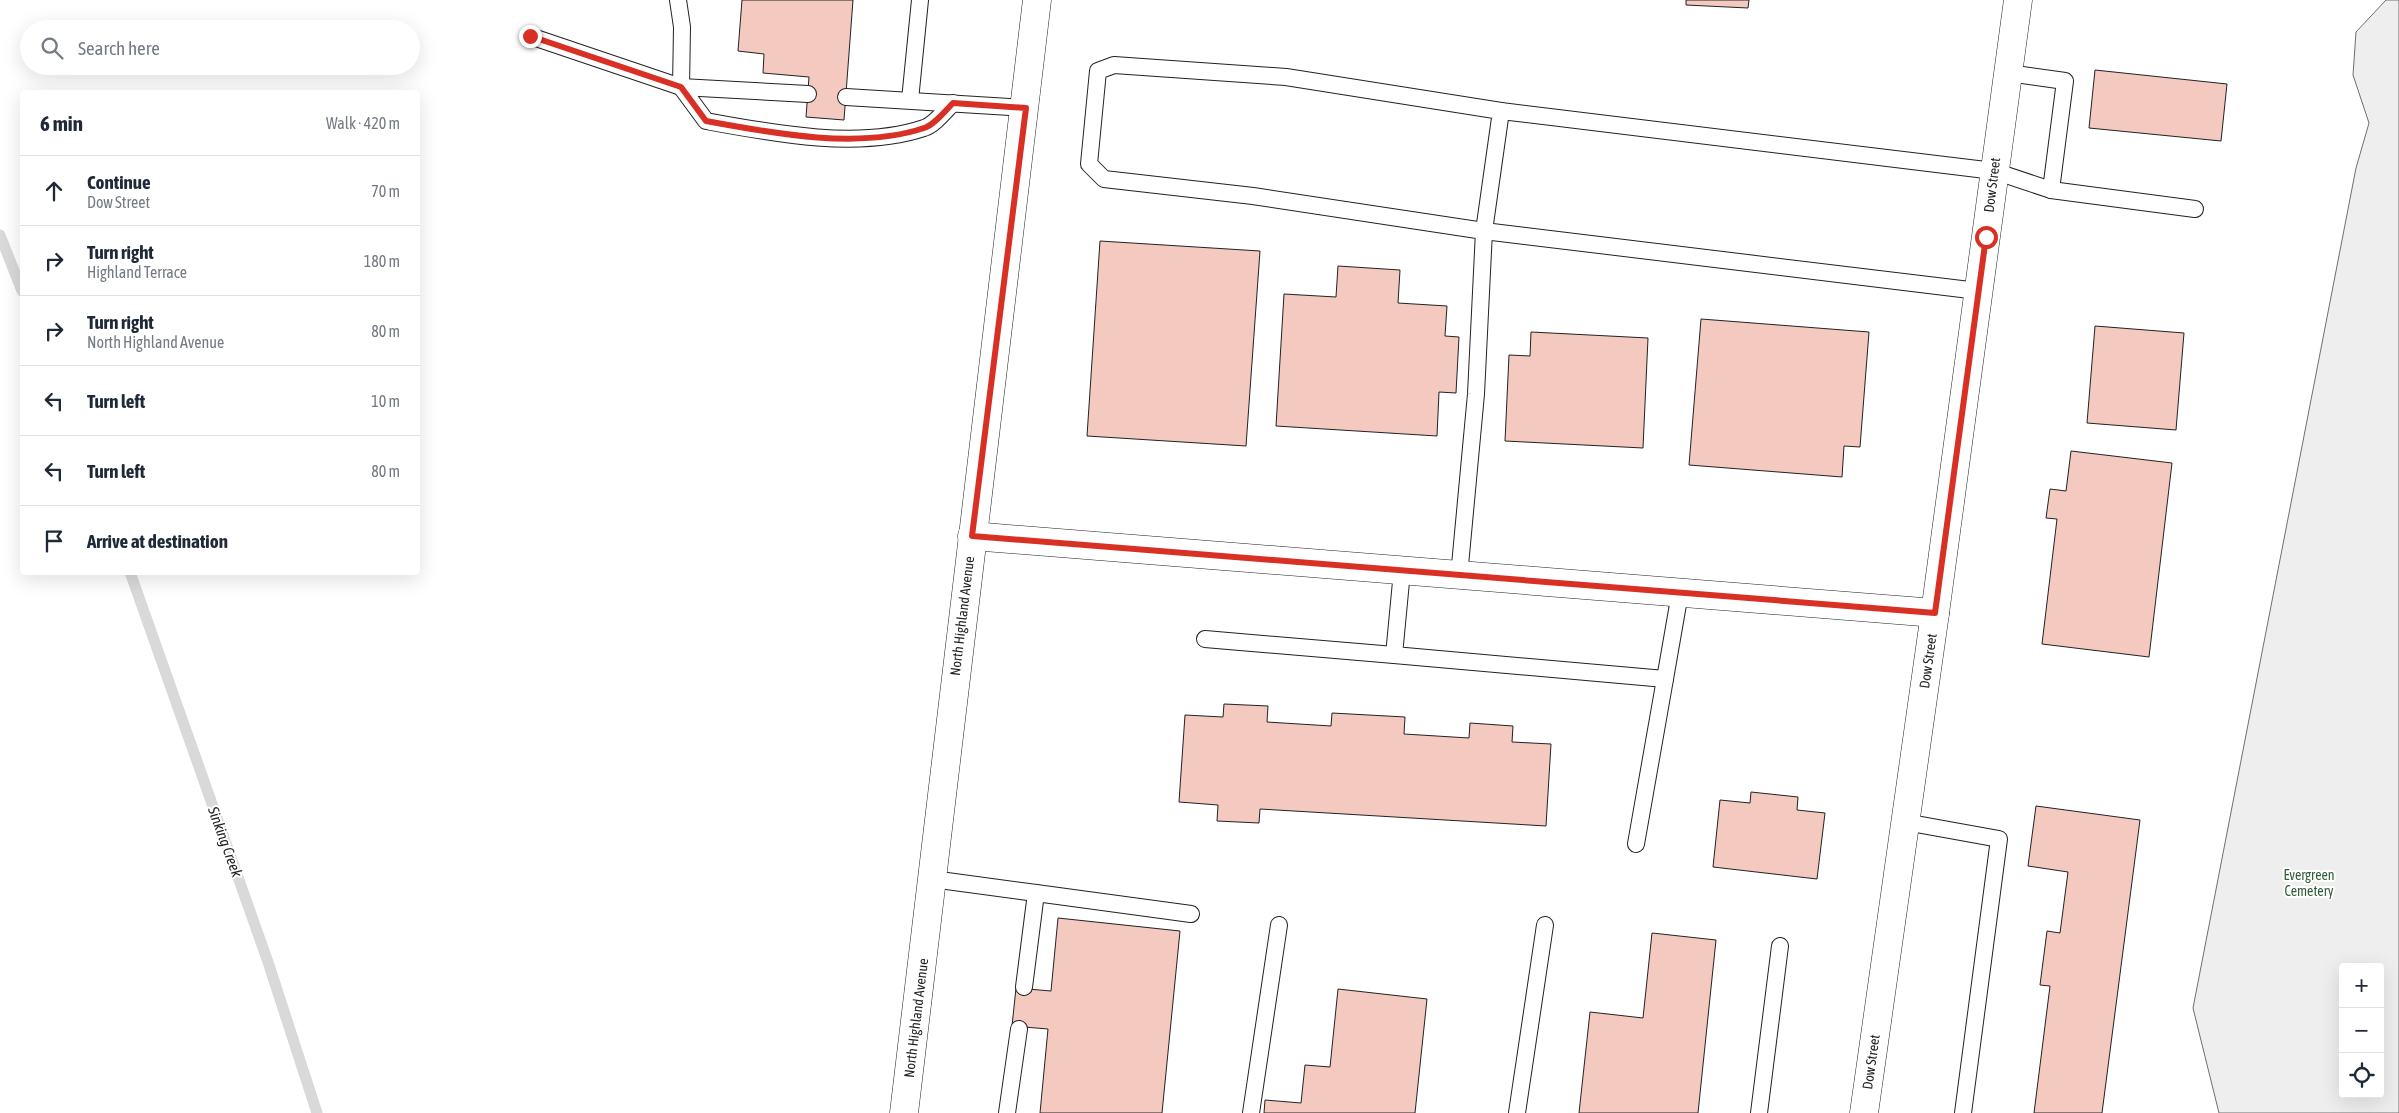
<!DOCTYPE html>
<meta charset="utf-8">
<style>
:root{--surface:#fff;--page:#f6f6f7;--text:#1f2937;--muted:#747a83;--line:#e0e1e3}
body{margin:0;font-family:"Asap Condensed",sans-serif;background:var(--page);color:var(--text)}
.controls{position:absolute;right:15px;bottom:15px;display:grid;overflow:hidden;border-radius:5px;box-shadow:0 5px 20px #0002}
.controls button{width:45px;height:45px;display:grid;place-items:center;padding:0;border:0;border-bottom:1px solid var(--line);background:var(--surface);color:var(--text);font:25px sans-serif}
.stop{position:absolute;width:15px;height:15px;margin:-11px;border:4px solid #d93025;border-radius:50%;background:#fff}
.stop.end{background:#d93025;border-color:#fff;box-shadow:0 1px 5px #0008}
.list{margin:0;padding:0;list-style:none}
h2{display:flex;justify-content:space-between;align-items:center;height:65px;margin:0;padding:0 20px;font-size:21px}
h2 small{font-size:16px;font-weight:400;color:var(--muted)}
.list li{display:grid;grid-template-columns:32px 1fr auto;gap:15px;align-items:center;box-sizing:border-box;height:70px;padding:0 20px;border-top:1px solid var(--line)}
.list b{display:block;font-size:19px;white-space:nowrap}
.list p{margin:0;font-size:16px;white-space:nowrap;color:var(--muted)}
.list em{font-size:16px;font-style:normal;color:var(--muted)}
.icon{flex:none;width:28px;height:28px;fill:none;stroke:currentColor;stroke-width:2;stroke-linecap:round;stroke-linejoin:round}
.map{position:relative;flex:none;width:2399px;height:1113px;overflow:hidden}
.search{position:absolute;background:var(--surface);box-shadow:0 5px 20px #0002;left:20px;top:20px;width:400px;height:55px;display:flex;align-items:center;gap:12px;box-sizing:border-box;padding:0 18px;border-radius:28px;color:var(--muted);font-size:19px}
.panel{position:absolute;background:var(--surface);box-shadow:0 5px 20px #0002;left:20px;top:90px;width:400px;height:485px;border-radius:5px}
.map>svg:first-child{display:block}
</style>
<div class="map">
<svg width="2399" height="1113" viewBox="0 0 2399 1113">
<rect width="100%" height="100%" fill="#fff"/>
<path fill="#eee" stroke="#6f6f6f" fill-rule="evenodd" d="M 2386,0 L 2399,0 L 2399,1113 L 2219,1113 L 2193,1008 L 2356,168 L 2369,123 L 2353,75 L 2356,32 ZM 2343,967 L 2380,967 L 2380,1094 L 2343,1094 Z"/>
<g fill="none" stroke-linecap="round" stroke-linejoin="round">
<g stroke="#d9d9d9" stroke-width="11">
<path d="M 0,235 L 22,291"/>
<path d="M 130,572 L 268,962 L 317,1113"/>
</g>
</g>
<g fill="#f3c9c0" stroke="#222">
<path d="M 742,0 L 853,0 L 844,120 L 806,117 L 809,77 L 763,73 L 764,54 L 738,51 Z"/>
<path d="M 1686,0 L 1749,0 L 1748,8 L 1686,5 Z"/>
<path d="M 2095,70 L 2227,84 L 2221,141 L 2089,128 Z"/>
<path d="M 1100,241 L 1260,251 L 1246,446 L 1087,436 Z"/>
<path d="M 1338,266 L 1400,270 L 1398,303 L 1447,306 L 1445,336 L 1459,337 L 1456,393 L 1439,392 L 1437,436 L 1276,426 L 1284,294 L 1336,297 Z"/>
<path d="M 1701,319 L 1869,332 L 1860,447 L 1844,446 L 1842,477 L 1689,465 Z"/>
<path d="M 2095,326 L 2184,333 L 2176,430 L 2087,423 Z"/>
<path d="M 1531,332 L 1648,338 L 1643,448 L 1505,441 L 1509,355 L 1530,356 Z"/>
<path d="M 2071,451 L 2172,463 L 2149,657 L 2042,644 L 2057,519 L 2046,518 L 2050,489 L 2066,491 Z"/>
<path d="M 1224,704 L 1268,706 L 1267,722 L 1331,726 L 1332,713 L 1405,717 L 1404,734 L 1469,738 L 1470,723 L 1513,726 L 1512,742 L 1551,744 L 1546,826 L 1260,809 L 1259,823 L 1217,821 L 1218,805 L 1179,802 L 1185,715 L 1223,717 Z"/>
<path d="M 1751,792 L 1798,797 L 1797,810 L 1825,813 L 1817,879 L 1713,867 L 1720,800 L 1750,803 Z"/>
<path d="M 2036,806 L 2140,820 L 2102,1113 L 2034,1113 L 2050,986 L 2040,985 L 2047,931 L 2060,933 L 2068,872 L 2028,866 Z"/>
<path d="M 1058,918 L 1180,931 L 1162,1113 L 1040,1113 L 1048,1029 L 1012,1026 L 1016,988 L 1051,991 Z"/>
<path d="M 1652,933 L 1716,940 L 1698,1113 L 1579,1113 L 1590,1012 L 1643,1018 Z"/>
<path d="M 1338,989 L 1427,999 L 1415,1113 L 1264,1113 L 1265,1100 L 1301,1103 L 1305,1065 L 1330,1067 Z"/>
</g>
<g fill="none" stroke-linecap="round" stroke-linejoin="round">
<defs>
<g id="lane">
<path d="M 678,0 L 682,27 L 681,87 L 706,121 C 771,133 859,150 924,128 C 934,125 945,111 953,103"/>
<path d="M 530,36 L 681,87 L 808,94"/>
<path d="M 846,97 L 1025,108"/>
<path d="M 910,100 L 920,0"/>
<path d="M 1501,111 L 1994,171 L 2051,190 L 2065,81 L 2008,73"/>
<path d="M 2051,190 L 2195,209"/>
<path d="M 1402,571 L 1394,655 L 1665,679 L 1636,844"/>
<path d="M 1459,576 L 1476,394 L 1484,231 L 1501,111 L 1286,77 L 1114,65 L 1098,71 L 1089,164 L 1104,179 L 1253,196 L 1484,231 L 1978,291"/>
<path d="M 1205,639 L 1394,655"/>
<path d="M 1665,679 L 1680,593"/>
<path d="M 1905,822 L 1999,839 L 1963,1113"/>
<path d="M 932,879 L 1036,893"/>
<path d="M 1024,987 L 1036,893 L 1191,914"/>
<path d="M 1007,1113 L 1019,1029"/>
<path d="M 1251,1113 L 1279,925"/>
<path d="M 1517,1113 L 1545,925"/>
<path d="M 1759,1113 L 1780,946"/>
</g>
<g id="street">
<path d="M 972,536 L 1935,613"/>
<path d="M 1864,1113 L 1935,613 L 2018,0"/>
</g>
<path id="secondary" d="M 904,1113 L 1037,0"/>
</defs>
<use href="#lane" stroke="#222" stroke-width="18"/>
<use href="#street" stroke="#222" stroke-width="29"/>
<use href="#secondary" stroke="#222" stroke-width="29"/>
<use href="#lane" stroke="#fff" stroke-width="16"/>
<use href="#street" stroke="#fff" stroke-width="28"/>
<use href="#secondary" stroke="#fff" stroke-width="28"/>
</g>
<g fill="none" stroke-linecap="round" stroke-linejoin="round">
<path stroke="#d93025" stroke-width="6" d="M 530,36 L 681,87 L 706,121 C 771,133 859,150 924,128 C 934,125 945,111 953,103 L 1026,108 L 972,536 L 1935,613 L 1986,237"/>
</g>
<g text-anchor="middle" stroke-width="4" stroke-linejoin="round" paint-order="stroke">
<g font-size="14" fill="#222" stroke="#fff">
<text transform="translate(1992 185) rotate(-83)" y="5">Dow Street</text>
<text transform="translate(962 616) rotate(-83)" y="5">North Highland Avenue</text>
<text transform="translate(1928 661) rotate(-82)" y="5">Dow Street</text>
<text transform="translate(916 1018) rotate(-83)" y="5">North Highland Avenue</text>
<text transform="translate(1871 1062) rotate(-82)" y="5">Dow Street</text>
</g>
<g font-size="14" fill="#2f5e38" stroke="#fff">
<text x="2309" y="880">Evergreen<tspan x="2309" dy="16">Cemetery</tspan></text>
</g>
<g font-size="15" font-style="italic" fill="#222" stroke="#fff">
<text transform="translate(225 842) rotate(70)" y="5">Sinking Creek</text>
</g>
</g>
</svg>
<div class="controls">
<button>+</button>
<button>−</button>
<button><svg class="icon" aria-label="locate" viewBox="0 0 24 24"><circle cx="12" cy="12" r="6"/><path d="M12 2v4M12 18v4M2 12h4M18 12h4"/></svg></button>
</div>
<div class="stop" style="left:1986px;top:237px"></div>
<div class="stop end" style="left:530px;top:36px"></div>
<div class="search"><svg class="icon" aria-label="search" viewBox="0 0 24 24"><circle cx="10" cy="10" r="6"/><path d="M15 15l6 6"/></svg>Search here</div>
<section class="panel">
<h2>6 min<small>Walk · 420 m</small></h2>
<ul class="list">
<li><svg class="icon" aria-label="ahead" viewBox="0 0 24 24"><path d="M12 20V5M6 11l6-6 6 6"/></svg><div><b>Continue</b><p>Dow Street</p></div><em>70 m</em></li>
<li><svg class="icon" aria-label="right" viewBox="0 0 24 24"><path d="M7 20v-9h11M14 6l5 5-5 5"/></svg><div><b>Turn right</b><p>Highland Terrace</p></div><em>180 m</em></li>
<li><svg class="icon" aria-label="right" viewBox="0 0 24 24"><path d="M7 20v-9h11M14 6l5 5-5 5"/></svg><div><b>Turn right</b><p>North Highland Avenue</p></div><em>80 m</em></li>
<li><svg class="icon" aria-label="left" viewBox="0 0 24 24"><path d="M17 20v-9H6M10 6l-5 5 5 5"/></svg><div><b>Turn left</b></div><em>10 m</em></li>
<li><svg class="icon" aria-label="left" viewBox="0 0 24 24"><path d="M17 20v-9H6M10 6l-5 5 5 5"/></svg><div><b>Turn left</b></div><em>80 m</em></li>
<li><svg class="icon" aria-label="arrive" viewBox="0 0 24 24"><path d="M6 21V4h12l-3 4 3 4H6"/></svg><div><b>Arrive at destination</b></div></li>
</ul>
</section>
</div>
